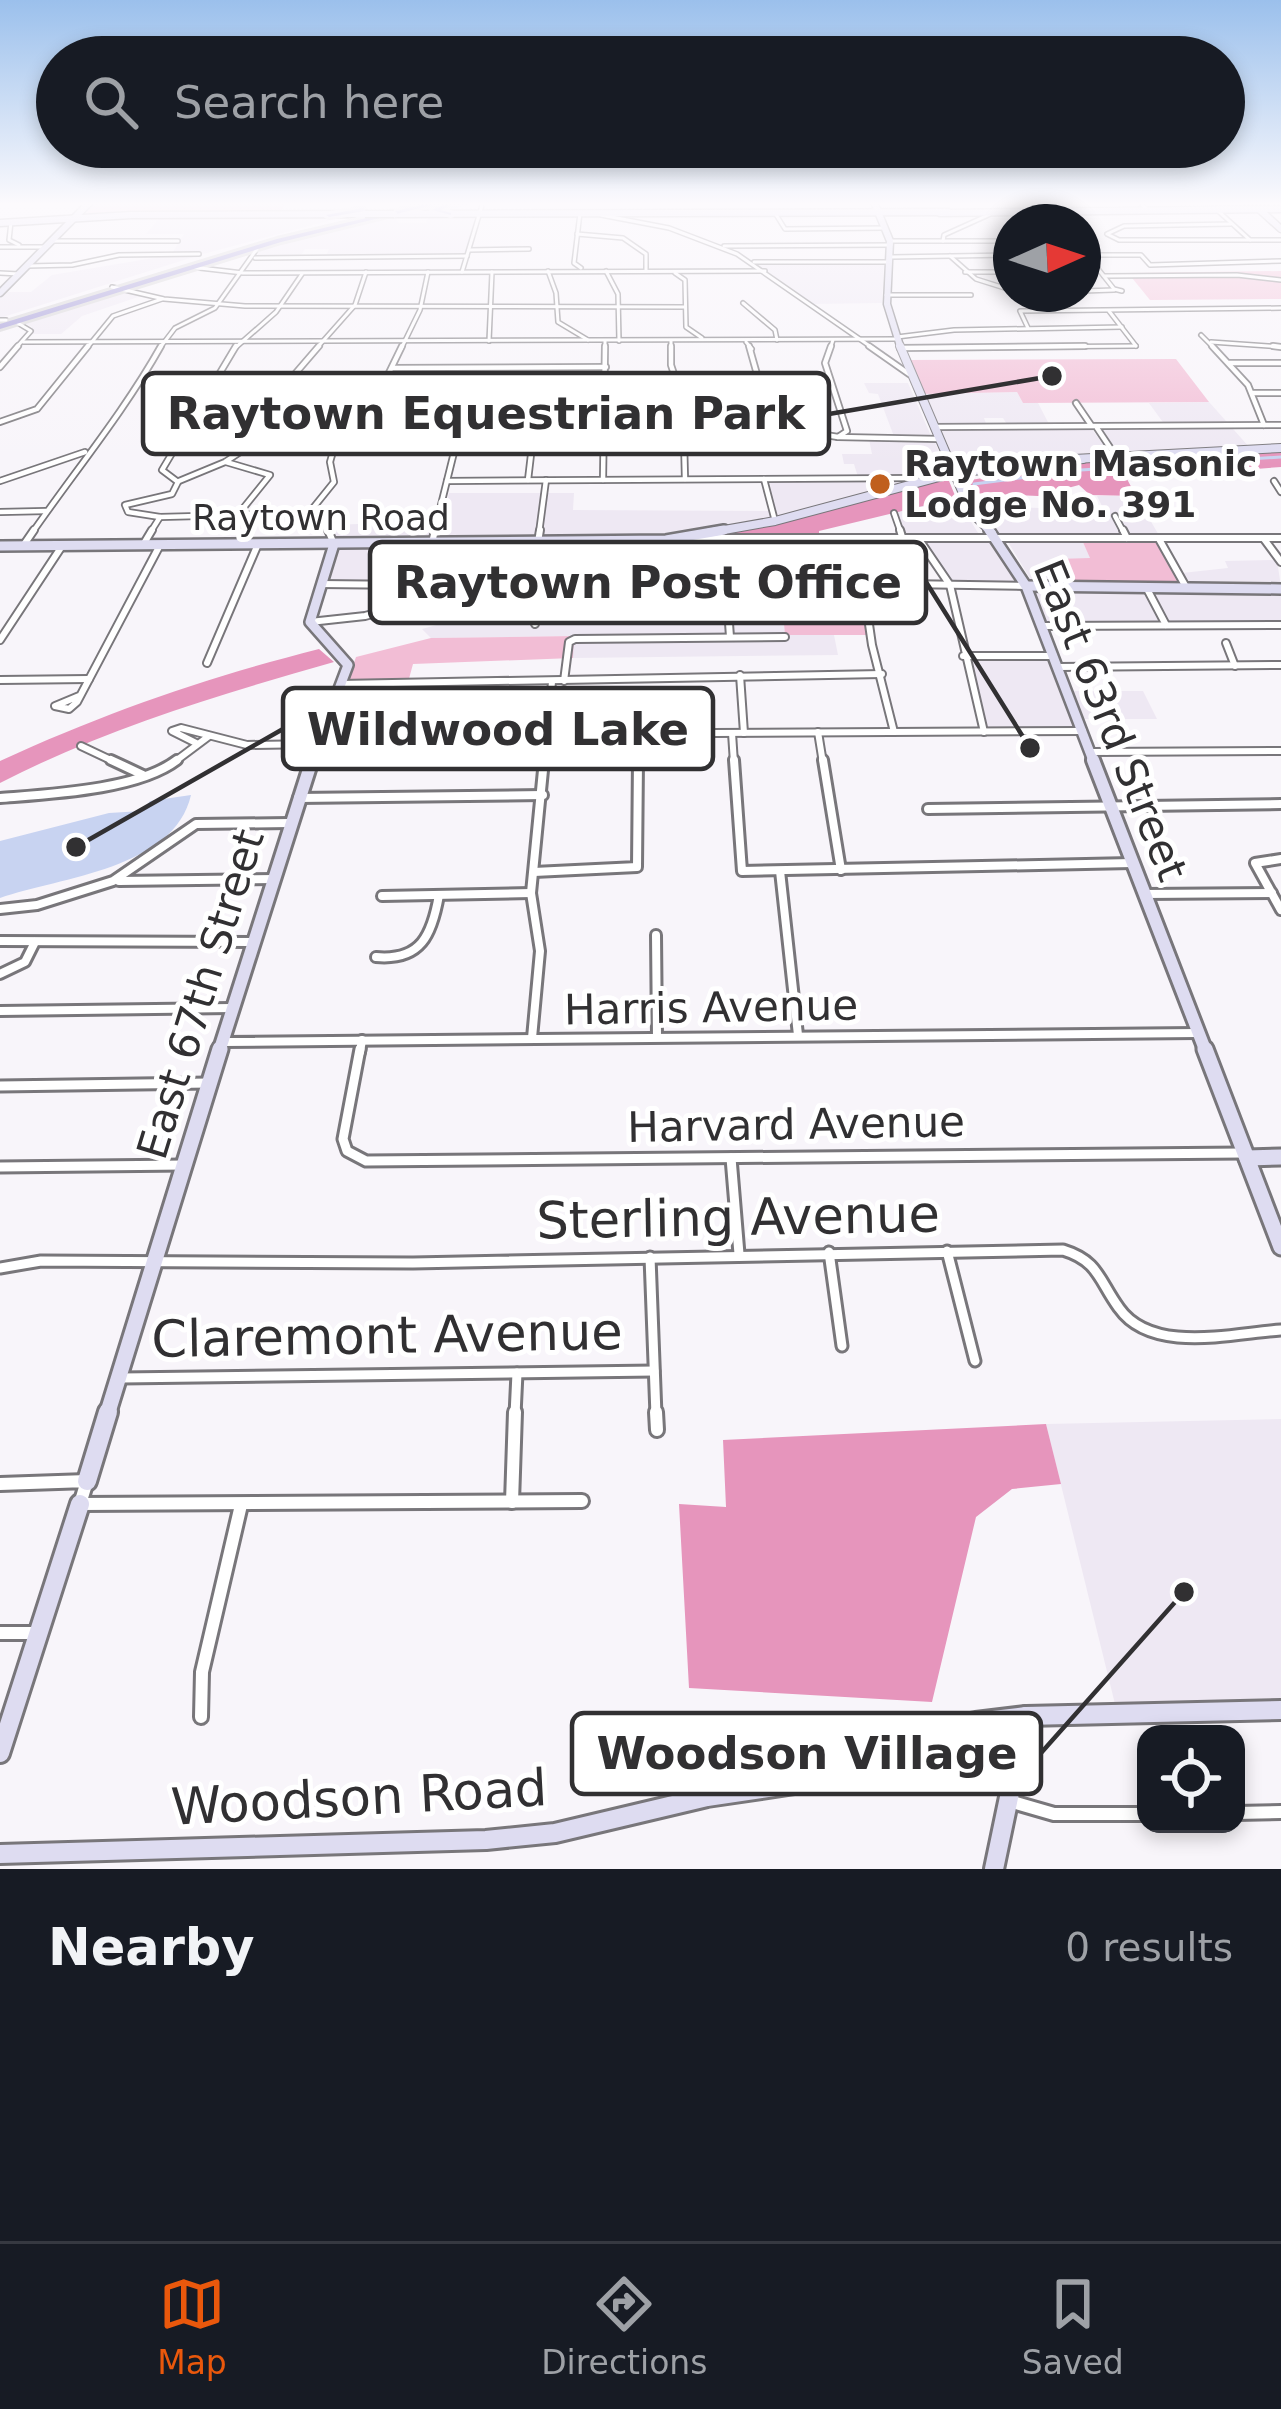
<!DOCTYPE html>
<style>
:root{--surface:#171b24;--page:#242831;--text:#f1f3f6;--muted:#9ea1a6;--line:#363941;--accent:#ea580c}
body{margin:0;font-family:"DejaVu Sans",sans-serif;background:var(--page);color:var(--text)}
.controls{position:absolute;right:36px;bottom:36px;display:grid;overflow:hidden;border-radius:24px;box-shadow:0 6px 18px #0003}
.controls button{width:108px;height:108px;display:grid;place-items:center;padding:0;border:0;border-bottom:3px solid var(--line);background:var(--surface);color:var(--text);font:60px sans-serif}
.compass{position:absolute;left:993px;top:204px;width:108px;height:108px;border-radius:50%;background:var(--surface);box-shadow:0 6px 18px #0003;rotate:87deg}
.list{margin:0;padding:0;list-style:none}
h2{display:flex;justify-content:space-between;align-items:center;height:156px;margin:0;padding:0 48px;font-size:51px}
h2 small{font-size:39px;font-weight:400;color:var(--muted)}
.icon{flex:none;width:66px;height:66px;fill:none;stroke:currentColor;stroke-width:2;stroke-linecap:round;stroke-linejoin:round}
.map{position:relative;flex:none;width:1281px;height:1869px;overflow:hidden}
.search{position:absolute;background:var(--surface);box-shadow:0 6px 18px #0003;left:36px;right:36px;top:36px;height:132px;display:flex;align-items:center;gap:30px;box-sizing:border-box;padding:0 42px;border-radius:66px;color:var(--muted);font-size:45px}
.sheet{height:372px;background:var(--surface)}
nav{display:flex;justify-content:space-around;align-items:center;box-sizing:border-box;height:168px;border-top:3px solid var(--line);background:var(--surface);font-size:33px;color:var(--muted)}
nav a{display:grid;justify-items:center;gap:6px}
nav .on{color:var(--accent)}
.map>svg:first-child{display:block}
</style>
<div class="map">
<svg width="1281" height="1869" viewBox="0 0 1281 1869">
<rect width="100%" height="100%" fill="#f8f5fa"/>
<g fill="#eee8f3">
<path d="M 161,216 L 347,216 L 203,254 L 0,318 L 0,298 L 5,292 L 31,292 L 52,275 L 171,255 L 184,234 L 146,234 Z"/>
<path d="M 429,216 L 477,217 L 465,254 L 326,256 L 329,249 L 305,249 L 300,257 L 257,256 L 263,247 L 279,242 L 387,218 L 396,218 L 398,223 L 426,223 Z"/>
<path d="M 884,262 L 882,303 L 812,304 L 755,263 Z"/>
<path d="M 121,291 L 141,296 L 82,316 L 61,334 L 31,334 L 32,327 L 22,322 Z"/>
<path d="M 864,383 L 908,383 L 931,436 L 928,438 L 935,442 L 946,469 L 916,477 L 858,477 L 854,464 L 844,464 L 842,454 L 872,454 L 869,439 L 895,439 L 878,394 L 869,393 Z"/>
<path d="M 1017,392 L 1023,403 L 1038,403 L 1050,426 L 1091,428 L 1111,455 L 955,464 L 940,430 L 1008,426 L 1003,418 L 984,418 L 987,426 L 940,426 L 923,394 Z"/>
<path d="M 1209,402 L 1250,448 L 1117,454 L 1099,428 L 1165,425 L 1149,403 Z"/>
<path d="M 891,480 L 937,481 L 507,597 L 484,585 L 436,594 L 412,581 L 328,582 L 337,548 L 330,525 L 442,521 L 449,493 L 574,493 L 573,510 L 772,511 L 770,481 Z"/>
<path d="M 1097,496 L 1136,496 L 1160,537 L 999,536 L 974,506 L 1104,510 Z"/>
<path d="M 956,498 L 980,536 L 906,538 L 896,509 Z"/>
<path d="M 1082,540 L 1091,559 L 1057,560 L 1067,583 L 1031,580 L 1008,542 Z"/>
<path d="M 832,542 L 840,565 L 860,577 L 818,577 L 820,591 L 782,591 L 785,634 L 834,635 L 838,655 L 573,658 L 573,636 L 431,638 L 422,629 L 530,599 L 547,603 L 709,558 Z"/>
<path d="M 915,542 L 931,562 L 896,562 L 869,575 L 847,559 L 842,543 Z"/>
<path d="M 926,543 L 990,543 L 1016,583 L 953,583 Z"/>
<path d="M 1277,560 L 1281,587 L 1193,585 L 1182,573 L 1228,568 L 1225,561 Z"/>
<path d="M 1034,589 L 1281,593 L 1281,623 L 1048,624 Z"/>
<path d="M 970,658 L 1047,658 L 1074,727 L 988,728 Z"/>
<path d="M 1073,691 L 1143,691 L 1157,719 L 1084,719 Z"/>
<path d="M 1281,1419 L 1281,1700 L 1115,1704 L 1046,1424 Z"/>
</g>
<g fill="#f2bdd5">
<path d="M 96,202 L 286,202 L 280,213 L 84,215 Z"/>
<path d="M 1281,271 L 1281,299 L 1150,300 L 1128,273 Z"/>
<path d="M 1176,359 L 1209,402 L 1023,403 L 1017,392 L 923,394 L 908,360 Z"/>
<path d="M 1082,540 L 1155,541 L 1178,583 L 1067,583 L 1057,559 L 1090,558 Z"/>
<path d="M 781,591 L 820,591 L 819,620 L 867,620 L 867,635 L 785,635 Z"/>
<path d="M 574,636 L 573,658 L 413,664 L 407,686 L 345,688 L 356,657 L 431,638 Z"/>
</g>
<g fill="#e695bc">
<path d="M 1281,451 L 1281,467 L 1127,479 L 1136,496 L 1090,495 L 1079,485 L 1038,496 L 970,493 L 965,481 L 1042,468 L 1040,465 Z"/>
<path d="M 937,481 L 949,481 L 956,498 L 819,531 L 819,539 L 717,537 Z"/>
<path d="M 319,649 L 334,662 C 218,695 107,728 0,783 L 0,761 C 107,712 205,678 319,649 Z"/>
<path d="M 1046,1424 L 1061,1484 L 1012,1489 L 976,1517 L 932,1702 L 689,1688 L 679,1504 L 726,1507 L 723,1440 Z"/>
</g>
<path fill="#c8d3f1" d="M 191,795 C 174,869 61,877 0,898 L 0,841 L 109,813 L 142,811 L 150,801 Z"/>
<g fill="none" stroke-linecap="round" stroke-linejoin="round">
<g stroke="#c8d3f1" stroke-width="3">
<path d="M 444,211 L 469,202"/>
<path d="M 974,484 L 1081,470 L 1281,457"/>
</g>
<defs>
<g id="street-far5">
<path d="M 1140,202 L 1148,211"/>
<path d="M 1216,209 L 1250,240"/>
<path d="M 1043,212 L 1055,222"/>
<path d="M 580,213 L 574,263 L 581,268"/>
<path d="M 775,213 L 785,229 L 885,228"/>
<path d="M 601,215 L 669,228 L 737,254 L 874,349"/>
<path d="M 11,222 L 9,240 L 19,245"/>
<path d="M 1231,224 L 1124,226 L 1107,234 L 1119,240 L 1281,240"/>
<path d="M 577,234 L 623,238 L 646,254 L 646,271"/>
<path d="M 52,241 L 178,241"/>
<path d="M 890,241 L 1011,241"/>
<path d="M 943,241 L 944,235 L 995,212"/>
<path d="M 724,246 L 891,245"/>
<path d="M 0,247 L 46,247"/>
<path d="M 469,250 L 529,249"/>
<path d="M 1083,255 L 1141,255 L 1150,265 L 1281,261"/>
<path d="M 1087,255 L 1114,289 L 1122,291"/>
<path d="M 950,256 L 976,279 L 1011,290"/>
<path d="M 891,257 L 1011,255"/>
<path d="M 255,258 L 467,256"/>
<path d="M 754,262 L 890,262"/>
<path d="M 27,266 L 72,265 L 119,255 L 199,254"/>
<path d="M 191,267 L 243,273 L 765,271"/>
<path d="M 548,271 L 556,293 L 558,322 L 588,340"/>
<path d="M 606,271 L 618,294 L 619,341"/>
<path d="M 462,272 L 483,202"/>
<path d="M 965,272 L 1011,272"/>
<path d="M 0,273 L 19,274"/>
<path d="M 675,273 L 685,280 L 686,327 L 702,338"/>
<path d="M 1104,276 L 1237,275 L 1281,280"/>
<path d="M 112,287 L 164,299 L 245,306 L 685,307"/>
<path d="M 1083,291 L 1114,290"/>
<path d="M 886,295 L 971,295"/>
<path d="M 743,303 L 775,330 L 777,340"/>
<path d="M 1109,311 L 1136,346"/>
<path d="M 0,320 L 6,320"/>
<path d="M 1028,328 L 1020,311 L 1281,308"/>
<path d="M 1201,335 L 1215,349"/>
<path d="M 897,337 L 954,330 L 1122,327"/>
<path d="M 489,341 L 492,272"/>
<path d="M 671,341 L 671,349"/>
<path d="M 23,342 L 898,339"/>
<path d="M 746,342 L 752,349"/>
<path d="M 1211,342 L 1281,347"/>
<path d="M 900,348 L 1136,346"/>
<path d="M 15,349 L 31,331 L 16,322"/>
<path d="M 86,349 L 113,316 L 162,299"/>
<path d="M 159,349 L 175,328 L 215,308 L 259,246"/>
<path d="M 234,349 L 276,312 L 302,274"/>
<path d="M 316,349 L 355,305 L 366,272"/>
<path d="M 401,349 L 420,310 L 428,272"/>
<path d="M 605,349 L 605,341"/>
<path d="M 830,349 L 833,340"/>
</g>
<g id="street-far4">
<path d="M 671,346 L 671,365 L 683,401 L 685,479"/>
<path d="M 749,346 L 768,413 L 795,430 L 838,437 L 847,431 L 825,363 L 831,346"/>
<path d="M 869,346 L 909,374"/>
<path d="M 1212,346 L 1248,385 L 1264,425"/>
<path d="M 1273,346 L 1281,347"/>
<path d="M 900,348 L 1085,346"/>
<path d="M 1229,363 L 1281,363"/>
<path d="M 0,367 L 18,346"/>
<path d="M 392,368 L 606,367"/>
<path d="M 214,382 L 384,381"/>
<path d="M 1253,393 L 1281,393"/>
<path d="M 1076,403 L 1091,425"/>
<path d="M 0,422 L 37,409 L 88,346"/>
<path d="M 462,422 L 683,420"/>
<path d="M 934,427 L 1281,425"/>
<path d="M 1097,428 L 1117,458"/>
<path d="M 838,437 L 939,439"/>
<path d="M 684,451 L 811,437"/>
<path d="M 226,462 L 270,475 L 241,511"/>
<path d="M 764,479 L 775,521"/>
<path d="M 528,480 L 538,395"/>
<path d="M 603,480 L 605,346"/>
<path d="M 0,481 L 85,452"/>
<path d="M 179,481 L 225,462 L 260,439 L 288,382 L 319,346"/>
<path d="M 447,481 L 916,478"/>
<path d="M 1274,481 L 1281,492"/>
<path d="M 0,512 L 46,511"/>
<path d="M 894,513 L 901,533"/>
<path d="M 1115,516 L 1124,533"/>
<path d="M 160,517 L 309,513"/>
<path d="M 32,533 C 75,471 124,412 161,346"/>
<path d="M 150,533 L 160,517 L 128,512 L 125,505 L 172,494 L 178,482 L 162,470 L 236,346"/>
<path d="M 329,533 L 324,522 L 309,513 L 334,482 L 330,462 L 334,448 L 385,381 L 402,346"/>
<path d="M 434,533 L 468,396"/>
<path d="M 539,533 L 546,480"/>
</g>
<g id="street-far3">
<path d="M 328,530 L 334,544"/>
<path d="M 900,530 L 903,540"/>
<path d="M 1123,530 L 1127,538"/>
<path d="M 695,538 L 1281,538"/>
<path d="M 1159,539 L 1186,587"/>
<path d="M 1264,539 L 1281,562"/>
<path d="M 837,540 L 846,563 L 870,578 L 863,583 L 872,645 L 894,732"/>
<path d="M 920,541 L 950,585 L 984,732"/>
<path d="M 538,542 L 540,530"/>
<path d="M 432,543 L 435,530"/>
<path d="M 143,545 L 152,530"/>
<path d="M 23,546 L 34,530"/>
<path d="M 724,553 L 730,637"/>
<path d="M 641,574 L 705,557 L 792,545"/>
<path d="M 870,578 L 904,584 L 1026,586"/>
<path d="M 480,580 L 525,597 L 553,597"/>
<path d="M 321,584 L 413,585 L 434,596"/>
<path d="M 1146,587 L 1166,625"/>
<path d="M 310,622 L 365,616 L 471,587 L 480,580 L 485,542"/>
<path d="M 535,624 L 529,606 L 578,594"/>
<path d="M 1042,626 L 1281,625"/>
<path d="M 0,640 L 62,546"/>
<path d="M 1226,643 L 1235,666"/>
<path d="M 963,656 L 1054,656"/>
<path d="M 207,663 L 258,544"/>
<path d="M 1058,667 L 1281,665"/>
<path d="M 740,675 L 744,733"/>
<path d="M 0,680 L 89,679"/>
<path d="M 564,681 L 569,642 L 575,639 L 785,637"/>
<path d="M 340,684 L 882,674"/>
<path d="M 79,696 L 55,706 L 69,709 L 77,702 L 160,545"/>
<path d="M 818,732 L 823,763"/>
<path d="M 732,733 L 734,763"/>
<path d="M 321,735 L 1083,731"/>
<path d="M 196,743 L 172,731 L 181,728 L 247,745 L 318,744"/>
<path d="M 81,746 L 117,763"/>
<path d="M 1091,752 L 1281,751"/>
<path d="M 173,763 L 209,736"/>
<path d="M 544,763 L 552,682"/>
<path d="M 638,763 L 638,733"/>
</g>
<g id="street-far2">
<path d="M 111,760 L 143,775"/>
<path d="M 734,760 L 742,871 L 1132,863"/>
<path d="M 823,760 L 841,870"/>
<path d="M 0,798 C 50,794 138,790 177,760"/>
<path d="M 298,798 L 543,795"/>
<path d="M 928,809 L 1281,804"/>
<path d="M 1281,859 L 1255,863 L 1281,910"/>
<path d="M 780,871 L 798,1035"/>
<path d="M 534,872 L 637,867 L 638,760"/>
<path d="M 119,881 L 274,879"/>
<path d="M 1145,894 L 1272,893"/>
<path d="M 382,896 L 531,893"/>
<path d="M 0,909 L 37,905 L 113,881 L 196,824 L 290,823"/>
<path d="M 656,935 L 657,1037"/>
<path d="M 0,941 L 253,942"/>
<path d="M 376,957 C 421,961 432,935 439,895"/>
<path d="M 0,974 L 25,962 L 35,942"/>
<path d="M 0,1011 L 232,1008"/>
<path d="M 532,1038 L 540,951 L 531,893 L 544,760"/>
<path d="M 223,1042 L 1197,1033"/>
<path d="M 360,1052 L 362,1040"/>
</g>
<g id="street-far1">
<path d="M 360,1049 L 343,1139 L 347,1151 L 366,1161 L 1243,1153"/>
<path d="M 0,1086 L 209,1083"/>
<path d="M 731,1158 L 739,1254"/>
<path d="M 0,1167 L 185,1165"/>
<path d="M 947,1251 L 975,1361"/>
<path d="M 829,1252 L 842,1346"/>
<path d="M 650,1257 L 656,1415"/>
<path d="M 0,1268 L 41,1261 L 413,1263 L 1063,1250 C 1099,1261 1099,1281 1119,1308 C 1152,1355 1234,1333 1281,1330"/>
<path d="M 122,1378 L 654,1371"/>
<path d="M 515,1415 L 517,1373"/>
</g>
<g id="street">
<path d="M 656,1412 L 657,1430"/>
<path d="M 0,1484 L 87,1481 L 80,1504 L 582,1501"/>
<path d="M 512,1502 L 515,1412"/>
<path d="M 0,1633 L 37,1633"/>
<path d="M 201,1717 L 202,1672 L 241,1505"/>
<path d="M 1009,1801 L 1054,1814 L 1146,1814"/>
<path d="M 1236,1813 L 1281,1812"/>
</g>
<g id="secondary-far5">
<path d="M 874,202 L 890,241 L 887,304 L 901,349"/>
<path d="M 1260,210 L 1281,229"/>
<path d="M 940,213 L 1281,209"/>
<path d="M 394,214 L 948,212"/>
<path d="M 0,223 L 131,215 L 365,214"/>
<path d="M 0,293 L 90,202"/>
</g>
<g id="secondary-far4">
<path d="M 900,346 L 971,512 L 992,533"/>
<path d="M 1074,459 L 1281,448"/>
<path d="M 707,533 L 775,521 L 954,473 L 1083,459"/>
</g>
<g id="secondary-far3">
<path d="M 989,530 L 1026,586 L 1094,763"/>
<path d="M 0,546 L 666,540 L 724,530"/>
<path d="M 1026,586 L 1281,589"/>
<path d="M 311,763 L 348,665 L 310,622 L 334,544"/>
</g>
<g id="secondary-far2">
<path d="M 1093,760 L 1206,1052"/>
<path d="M 219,1052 L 312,760"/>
</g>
<g id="secondary-far1">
<path d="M 1205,1049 L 1281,1247"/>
<path d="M 1247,1158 L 1281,1157"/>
<path d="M 107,1415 L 220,1049"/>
</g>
<g id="secondary">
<path d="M 87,1481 L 108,1412"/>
<path d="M 0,1753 L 80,1504"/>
<path d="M 0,1854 L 486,1840 L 555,1833 L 707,1797 L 795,1784 L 917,1733 L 976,1722 L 1026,1716 L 1281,1710"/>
<path d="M 994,1869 L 1026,1716"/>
</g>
<g id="highway">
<path d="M 434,202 L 445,202 L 281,242 L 0,329 L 0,324 L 277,239 Z"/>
<path d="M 449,202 L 457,202 L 441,210 L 451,213 L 451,215 L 432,210 Z"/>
<path d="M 363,208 L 365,211 L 329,217 L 326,215 Z"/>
</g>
</defs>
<use href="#street-far5" stroke="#78767a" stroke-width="6"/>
<use href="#street-far4" stroke="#78767a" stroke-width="8"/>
<use href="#street-far3" stroke="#78767a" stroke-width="10"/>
<use href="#street-far2" stroke="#78767a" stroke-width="14"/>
<use href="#street-far1" stroke="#78767a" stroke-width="15"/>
<use href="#street" stroke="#78767a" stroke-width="18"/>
<use href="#secondary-far5" stroke="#78767a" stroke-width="9"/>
<use href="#secondary-far4" stroke="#78767a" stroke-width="10"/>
<use href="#secondary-far3" stroke="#78767a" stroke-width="14"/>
<use href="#secondary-far2" stroke="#78767a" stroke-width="18"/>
<use href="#secondary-far1" stroke="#78767a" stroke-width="21"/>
<use href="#secondary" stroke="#78767a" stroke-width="24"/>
<use href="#highway" stroke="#d2d1d2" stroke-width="6"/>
<use href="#street-far5" stroke="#fff" stroke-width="3"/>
<use href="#street-far4" stroke="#fff" stroke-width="4.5"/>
<use href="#street-far3" stroke="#fff" stroke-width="6"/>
<use href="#street-far2" stroke="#fff" stroke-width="8"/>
<use href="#street-far1" stroke="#fff" stroke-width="9"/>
<use href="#street" stroke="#fff" stroke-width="12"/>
<use href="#secondary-far5" stroke="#dedcf1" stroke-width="6"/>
<use href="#secondary-far4" stroke="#dedcf1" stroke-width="8"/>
<use href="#secondary-far3" stroke="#dedcf1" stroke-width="9"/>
<use href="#secondary-far2" stroke="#dedcf1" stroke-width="12"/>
<use href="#secondary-far1" stroke="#dedcf1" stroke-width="15"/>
<use href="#secondary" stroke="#dedcf1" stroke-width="18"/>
<use href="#highway" fill="#9289d0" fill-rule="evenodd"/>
<defs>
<path id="secondary-bridge" d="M 365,214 L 394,214"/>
</defs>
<use href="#secondary-bridge" stroke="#78767a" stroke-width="9" stroke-linecap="butt"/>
<use href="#secondary-bridge" stroke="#dedcf1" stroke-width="6"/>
</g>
<linearGradient id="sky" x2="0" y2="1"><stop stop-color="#9bc0ec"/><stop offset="0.44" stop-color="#fcfafd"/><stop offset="1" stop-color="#fcfafd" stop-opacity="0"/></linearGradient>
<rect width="1281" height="464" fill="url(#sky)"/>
<circle fill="#c05f1d" stroke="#fff" stroke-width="4.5" cx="880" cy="484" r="12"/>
<g text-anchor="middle" stroke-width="10" stroke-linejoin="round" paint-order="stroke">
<g font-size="36" font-weight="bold" fill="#313032" stroke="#fff" text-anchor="start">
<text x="904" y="476">Raytown Masonic<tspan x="904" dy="41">Lodge No. 391</tspan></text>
</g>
<g font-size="36" fill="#313032" stroke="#fff">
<text x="321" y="530">Raytown Road</text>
</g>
<g font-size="42" fill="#313032" stroke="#fff">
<text transform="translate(1111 720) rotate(68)" y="15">East 63rd Street</text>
<text transform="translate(200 994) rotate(-73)" y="15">East 67th Street</text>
<text transform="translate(711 1007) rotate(-1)" y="15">Harris Avenue</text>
<text transform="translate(796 1124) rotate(-1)" y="15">Harvard Avenue</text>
</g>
<g font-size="51" fill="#313032" stroke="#fff">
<text transform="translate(738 1217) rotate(-1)" y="18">Sterling Avenue</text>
<text transform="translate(387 1335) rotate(-1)" y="18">Claremont Avenue</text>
<text transform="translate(359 1797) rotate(-3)" y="18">Woodson Road</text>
</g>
</g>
<path fill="none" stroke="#313032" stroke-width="4.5" d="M1052 376L829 414M1030 748L926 582M76 847L283 729M1184 1592L1041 1753"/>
<g fill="#313032" stroke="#fff" stroke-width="4.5">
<circle cx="1052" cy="376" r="12"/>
<circle cx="1030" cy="748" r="12"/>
<circle cx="76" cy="847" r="12"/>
<circle cx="1184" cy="1592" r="12"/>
</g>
<g fill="#fff" stroke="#313032" stroke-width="4.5">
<rect x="143" y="373" width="686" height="81" rx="12"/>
<rect x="370" y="542" width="556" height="81" rx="12"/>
<rect x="283" y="688" width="430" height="81" rx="12"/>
<rect x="572" y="1713" width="469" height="81" rx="12"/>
</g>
<g font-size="45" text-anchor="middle" font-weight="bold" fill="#313032">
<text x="486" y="429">Raytown Equestrian Park</text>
<text x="648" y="598">Raytown Post Office</text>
<text x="498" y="745">Wildwood Lake</text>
<text x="807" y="1769">Woodson Village</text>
</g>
</svg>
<div class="controls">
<button><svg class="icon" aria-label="locate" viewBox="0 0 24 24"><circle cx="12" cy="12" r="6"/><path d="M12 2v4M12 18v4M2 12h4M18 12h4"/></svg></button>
</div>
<svg class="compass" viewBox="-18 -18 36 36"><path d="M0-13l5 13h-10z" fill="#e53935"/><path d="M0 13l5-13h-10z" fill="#9ea1a6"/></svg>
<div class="search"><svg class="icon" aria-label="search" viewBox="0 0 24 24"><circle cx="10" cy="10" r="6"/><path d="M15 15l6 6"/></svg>Search here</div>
</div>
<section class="sheet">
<h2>Nearby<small>0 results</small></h2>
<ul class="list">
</ul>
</section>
<nav>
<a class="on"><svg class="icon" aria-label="map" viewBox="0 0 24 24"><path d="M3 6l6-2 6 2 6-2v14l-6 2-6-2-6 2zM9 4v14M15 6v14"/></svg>Map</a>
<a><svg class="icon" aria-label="directions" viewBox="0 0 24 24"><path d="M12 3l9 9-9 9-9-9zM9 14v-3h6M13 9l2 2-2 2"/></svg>Directions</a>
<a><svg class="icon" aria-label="saved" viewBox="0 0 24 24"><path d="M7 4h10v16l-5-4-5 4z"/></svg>Saved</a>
</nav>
